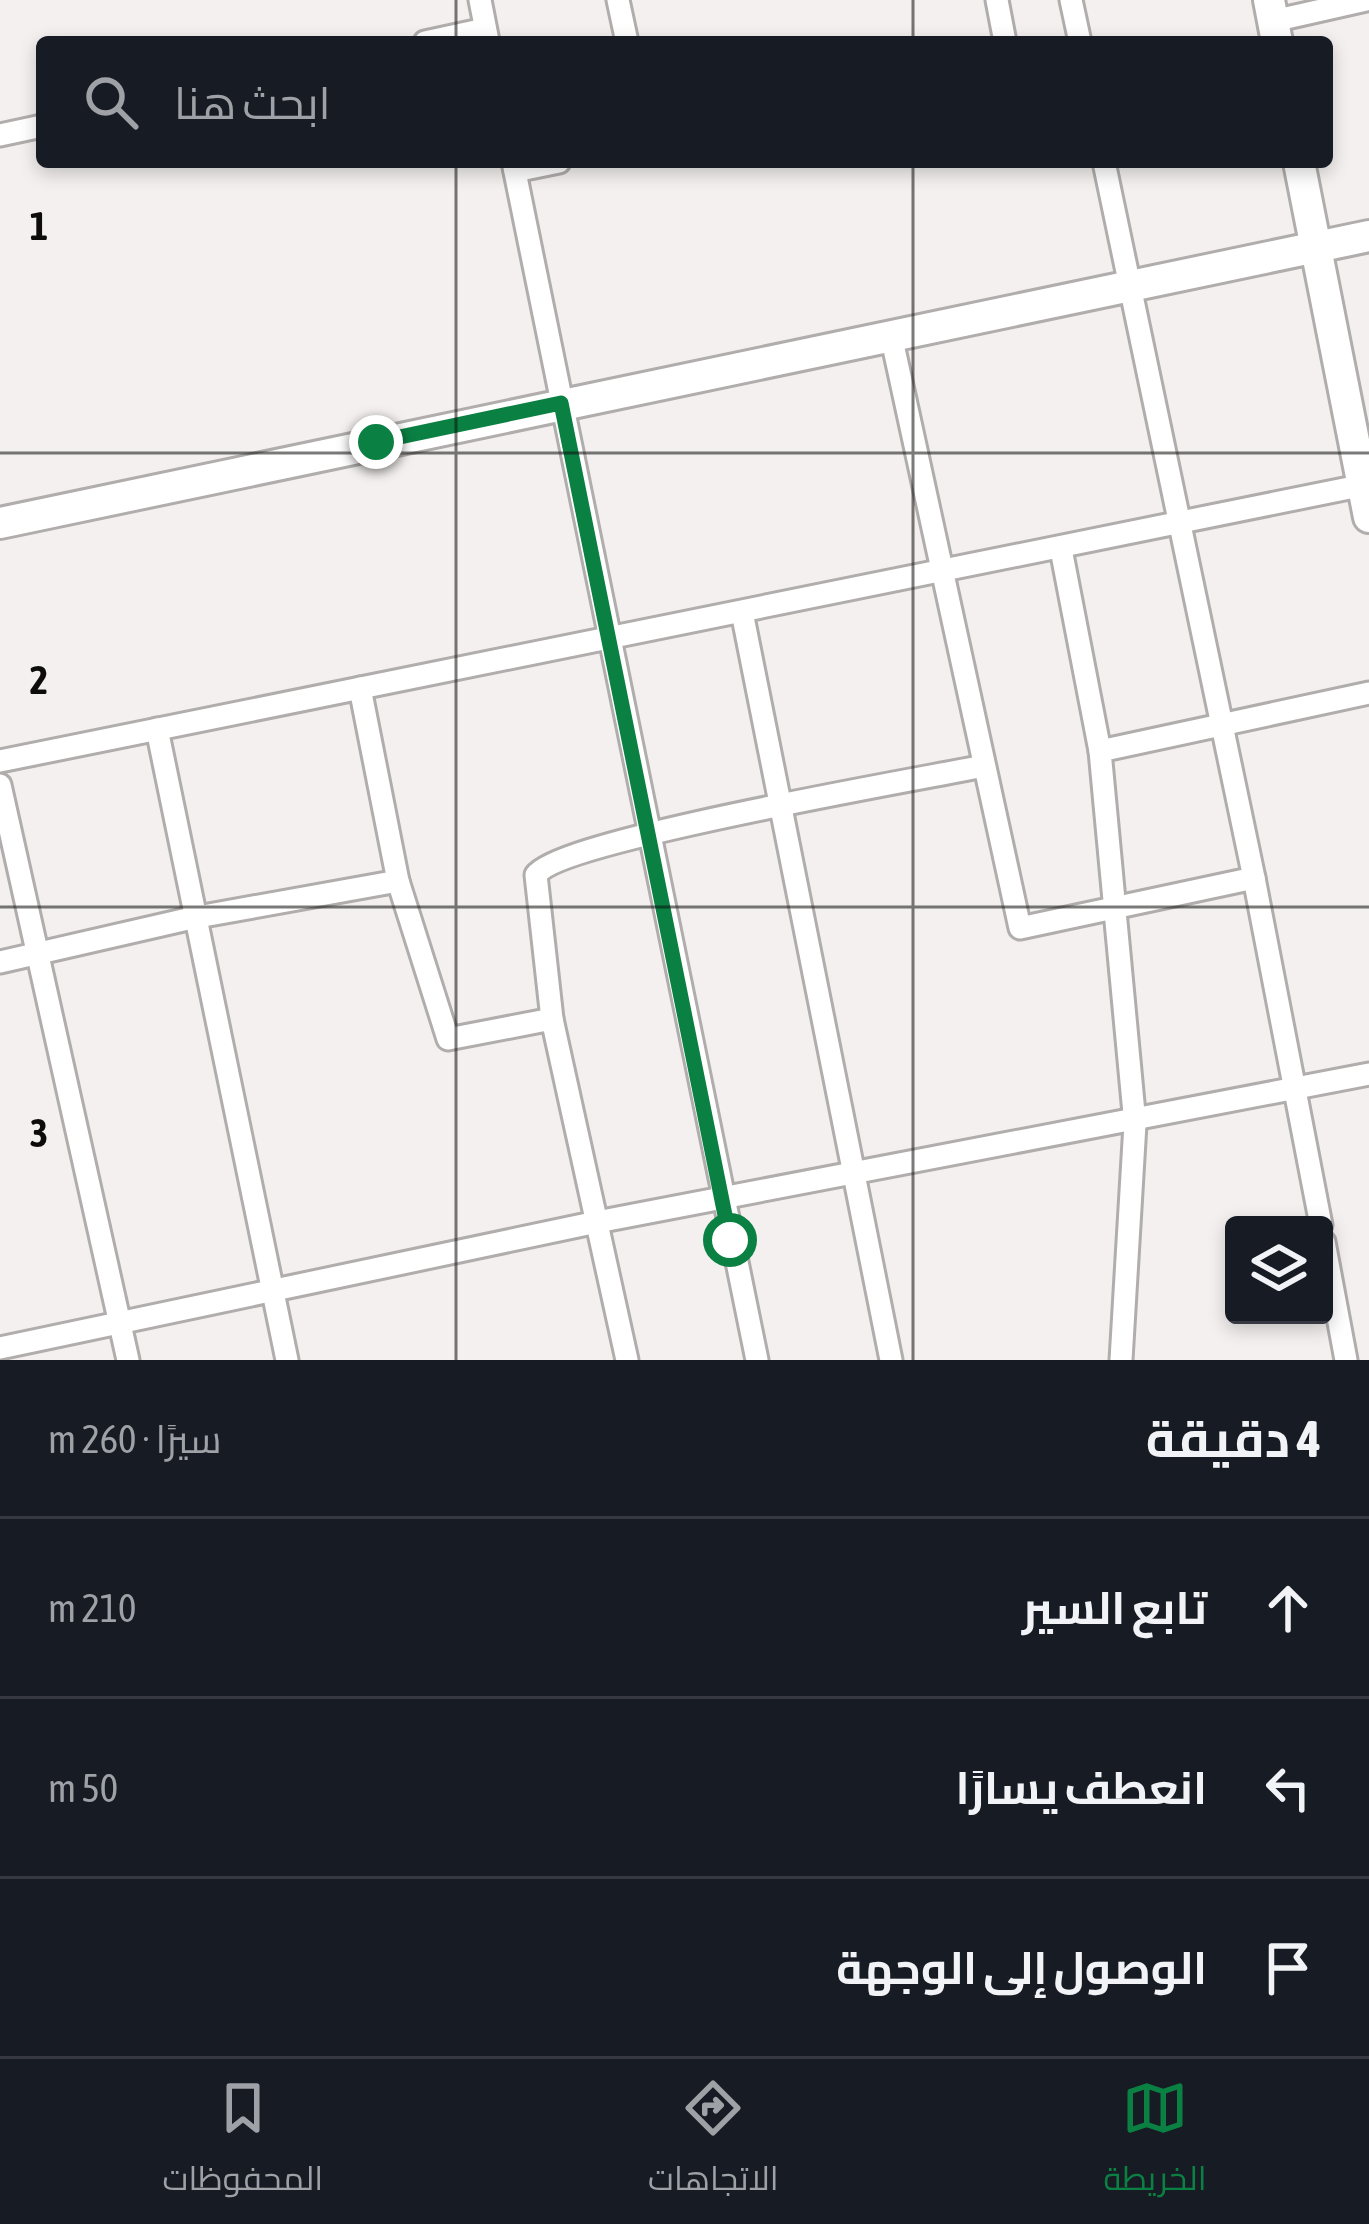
<!DOCTYPE html>
<html lang="ar">
<meta charset="utf-8">
<style>
:root{--surface:#171b24;--page:#20242c;--text:#f1f3f6;--muted:#9ea1a6;--line:#363941;--accent:#0b8043}
body{margin:0;font-family:"Asap Condensed",Cairo,sans-serif;background:var(--page);color:var(--text);direction:rtl}
.controls{position:absolute;right:36px;bottom:36px;display:grid;overflow:hidden;border-radius:12px;box-shadow:0 6px 18px #0003}
.controls button{width:108px;height:108px;display:grid;place-items:center;padding:0;border:0;border-bottom:3px solid var(--line);background:var(--surface);color:var(--text);font:60px sans-serif}
.stop{position:absolute;width:36px;height:36px;margin:-27px;border:9px solid #0b8043;border-radius:50%;background:#fff}
.stop.end{background:#0b8043;border-color:#fff;box-shadow:0 3px 12px #0008}
.list{margin:0;padding:0;list-style:none}
h2{display:flex;justify-content:space-between;align-items:center;height:156px;margin:0;padding:0 48px;font-size:51px}
h2 small{font-size:39px;font-weight:400;color:var(--muted)}
.list li{display:grid;grid-template-columns:78px 1fr auto;gap:36px;align-items:center;box-sizing:border-box;height:180px;padding:0 48px;border-top:3px solid var(--line)}
.list b{display:block;font-size:45px;white-space:nowrap}
.list em{font-size:39px;font-style:normal;color:var(--muted)}
.icon{flex:none;width:66px;height:66px;fill:none;stroke:currentColor;stroke-width:2;stroke-linecap:round;stroke-linejoin:round}
.map{position:relative;flex:none;width:1369px;height:1360px;overflow:hidden;direction:ltr}
.search{position:absolute;background:var(--surface);box-shadow:0 6px 18px #0003;left:36px;right:36px;top:36px;height:132px;display:flex;align-items:center;gap:30px;box-sizing:border-box;padding:0 42px;border-radius:12px;color:var(--muted);font-size:45px}
.sheet{height:696px;background:var(--surface)}
nav{display:flex;justify-content:space-around;align-items:center;box-sizing:border-box;height:168px;border-top:3px solid var(--line);background:var(--surface);font-size:33px;color:var(--muted)}
nav a{display:grid;justify-items:center;gap:6px}
nav .on{color:var(--accent)}
.map>svg:first-child{display:block}
</style>
<div class="map">
<svg width="1369" height="1360" viewBox="0 0 1369 1360">
<rect width="100%" height="100%" fill="#f3f0ef"/>
<g fill="none" stroke-linecap="round" stroke-linejoin="round">
<defs>
<g id="street">
<path d="M 480,0 L 488,41"/>
<path d="M 618,0 L 627,42"/>
<path d="M 997,0 L 1005,42"/>
<path d="M 1071,0 L 1080,42"/>
<path d="M 1273,21 L 1366,0"/>
<path d="M 425,42 L 485,29"/>
<path d="M 0,135 L 42,126"/>
<path d="M 513,162 L 757,1360"/>
<path d="M 1104,162 L 1254,878 L 1321,1225"/>
<path d="M 515,171 L 559,162"/>
<path d="M 891,335 L 1020,928 L 1254,878"/>
<path d="M 1061,549 L 1100,751"/>
<path d="M 742,612 L 891,1360"/>
<path d="M 157,729 L 287,1360"/>
<path d="M 0,761 L 1369,484"/>
<path d="M 0,785 L 128,1360"/>
<path d="M 398,881 L 448,1039 L 552,1019"/>
<path d="M 0,962 L 192,918 L 398,881 L 360,688"/>
<path d="M 1324,1242 L 1346,1360"/>
<path d="M 0,1348 L 597,1222 L 1369,1074"/>
<path d="M 627,1360 L 552,1019 L 536,875 C 560,840 920,779 984,766"/>
<path d="M 1121,1360 L 1135,1124 L 1100,751 L 1369,693"/>
</g>
<g id="secondary">
<path d="M 1269,0 L 1277,42"/>
<path d="M 1299,162 L 1369,517"/>
<path d="M 0,523 L 1369,236"/>
</g>
</defs>
<use href="#street" stroke="#b0adac" stroke-width="27"/>
<use href="#secondary" stroke="#b0adac" stroke-width="36"/>
<use href="#street" stroke="#fff" stroke-width="21"/>
<use href="#secondary" stroke="#fff" stroke-width="30"/>
</g>
<g fill="none" stroke-linecap="round" stroke-linejoin="round">
<path stroke="#0b8043" stroke-width="15" d="M 376,442 L 561,403 L 730,1240"/>
</g>
<path fill="none" stroke="#0d0c0b" stroke-width="3" stroke-opacity="0.55" d="M 456,0 L 456,42M 913,0 L 913,42M 456,162 L 456,1360M 913,162 L 913,1360M 0,453 L 1369,453M 0,907 L 1369,907"/>
<g font-size="39" text-anchor="middle" font-weight="bold" fill="#0d0c0b" stroke="#f3f0ef" stroke-width="9" stroke-linejoin="round" paint-order="stroke">
<text x="39" y="240">1</text>
<text x="39" y="694">2</text>
<text x="39" y="1147">3</text>
</g>
</svg>
<div class="controls">
<button><svg class="icon" aria-label="layers" viewBox="0 0 24 24"><path d="M12 4l9 5-9 5-9-5zM3 14l9 5 9-5"/></svg></button>
</div>
<div class="stop" style="left:730px;top:1240px"></div>
<div class="stop end" style="left:376px;top:442px"></div>
<div class="search"><svg class="icon" aria-label="search" viewBox="0 0 24 24"><circle cx="10" cy="10" r="6"/><path d="M15 15l6 6"/></svg>ابحث هنا</div>
</div>
<section class="sheet">
<h2>4 دقيقة<small>سيرًا · 260 m</small></h2>
<ul class="list">
<li><svg class="icon" aria-label="ahead" viewBox="0 0 24 24"><path d="M12 20V5M6 11l6-6 6 6"/></svg><div><b>تابع السير</b></div><em>210 m</em></li>
<li><svg class="icon" aria-label="left" viewBox="0 0 24 24"><path d="M17 20v-9H6M10 6l-5 5 5 5"/></svg><div><b>انعطف يسارًا</b></div><em>50 m</em></li>
<li><svg class="icon" aria-label="arrive" viewBox="0 0 24 24"><path d="M6 21V4h12l-3 4 3 4H6"/></svg><div><b>الوصول إلى الوجهة</b></div></li>
</ul>
</section>
<nav>
<a class="on"><svg class="icon" aria-label="map" viewBox="0 0 24 24"><path d="M3 6l6-2 6 2 6-2v14l-6 2-6-2-6 2zM9 4v14M15 6v14"/></svg>الخريطة</a>
<a><svg class="icon" aria-label="directions" viewBox="0 0 24 24"><path d="M12 3l9 9-9 9-9-9zM9 14v-3h6M13 9l2 2-2 2"/></svg>الاتجاهات</a>
<a><svg class="icon" aria-label="saved" viewBox="0 0 24 24"><path d="M7 4h10v16l-5-4-5 4z"/></svg>المحفوظات</a>
</nav>
